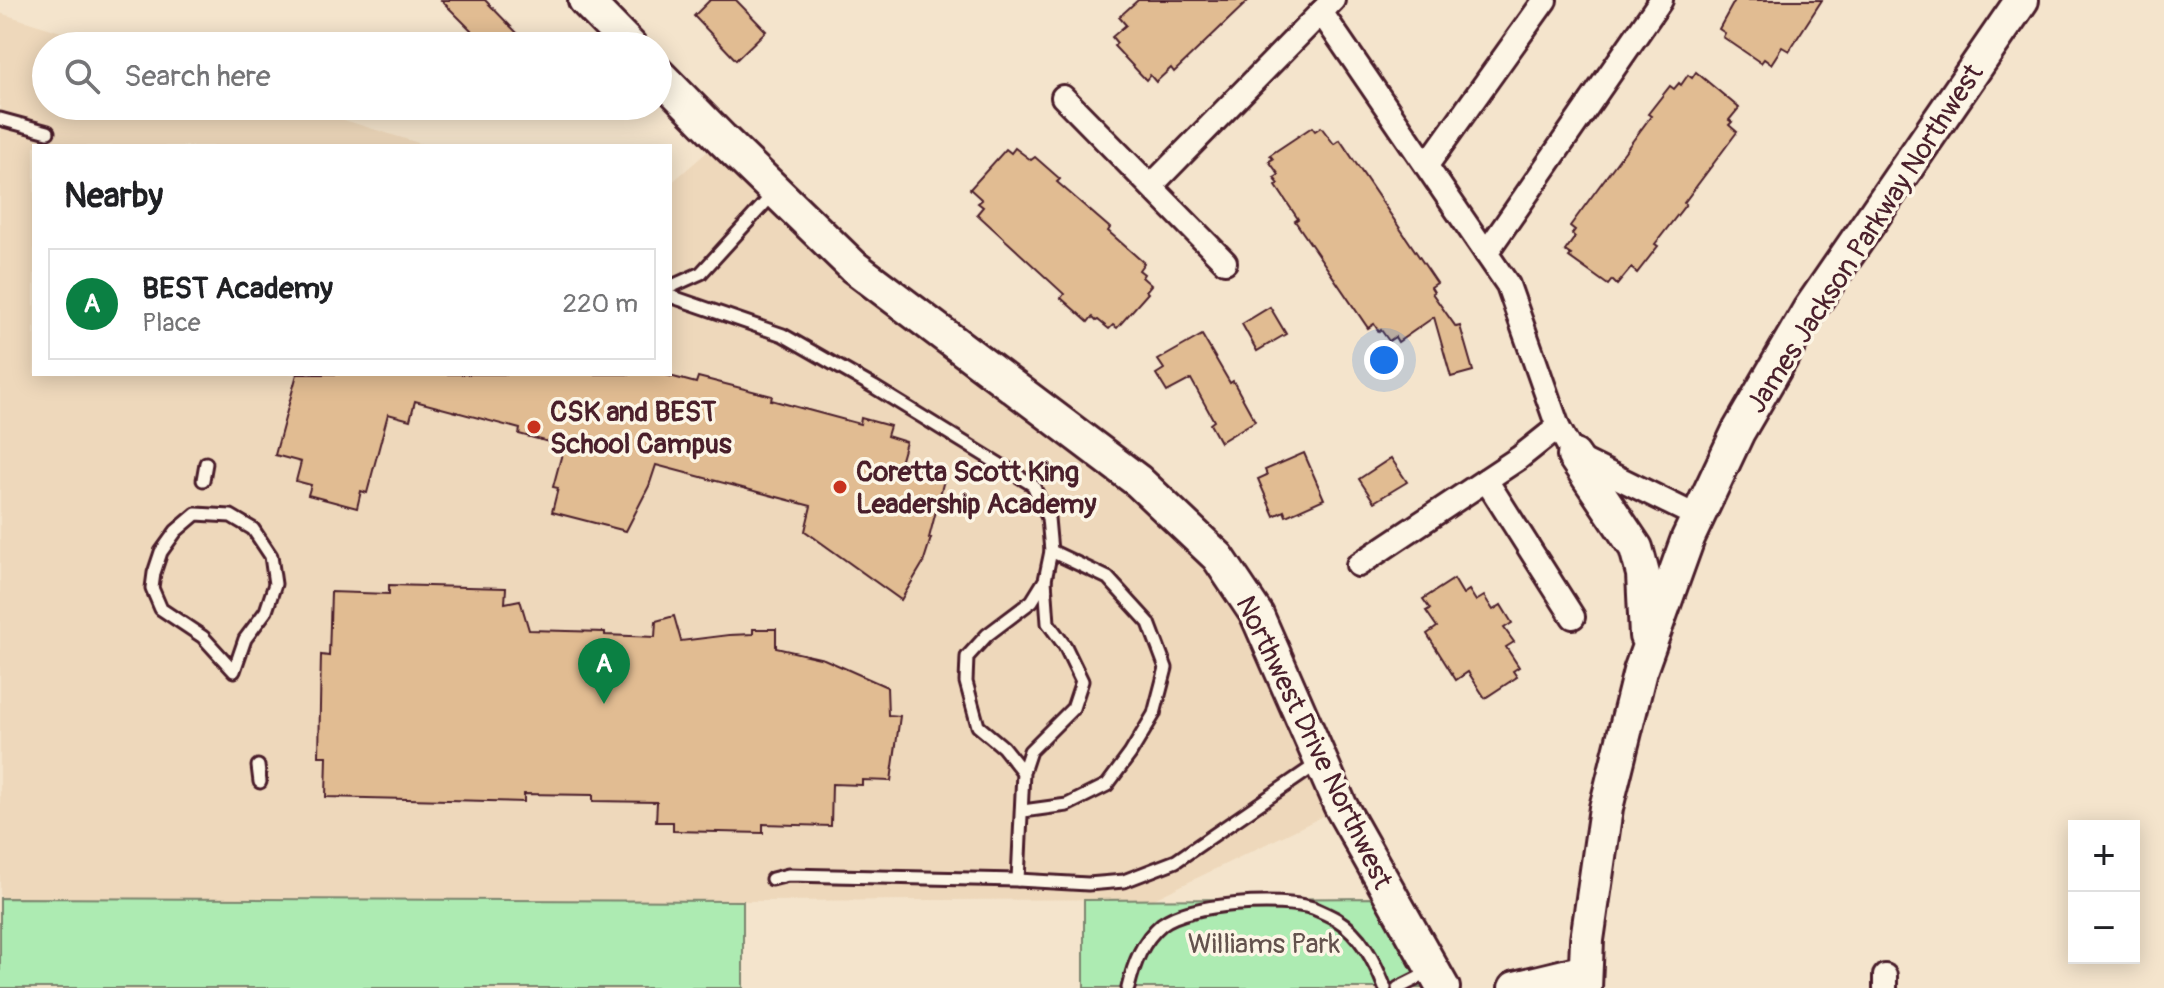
<!DOCTYPE html>
<meta charset="utf-8">
<style>
:root{--surface:#fff;--page:#f6f6f6;--text:#202124;--muted:#757577;--line:#e0e0e0;--accent:#0b8043}
body{margin:0;font-family:Pangolin,sans-serif;background:var(--page);color:var(--text)}
.controls{position:absolute;right:24px;bottom:24px;display:grid;overflow:hidden;border-radius:0px;box-shadow:0 4px 20px #0003}
.controls button{width:72px;height:72px;display:grid;place-items:center;padding:0;border:0;border-bottom:2px solid var(--line);background:var(--surface);color:var(--text);font:40px sans-serif}
.you{position:absolute;left:1384px;top:360px;width:28px;height:28px;margin:-20px;border:6px solid #fff;border-radius:50%;background:#1a73e8;box-shadow:0 0 0 12px #1a73e833}
.badge{display:grid;place-items:center;width:52px;height:52px;border-radius:50%;background:var(--accent);color:#fff;font-size:26px;font-weight:700}
.pin{position:absolute;translate:-50% -66px;filter:drop-shadow(0 2px 4px #0008)}
.pin::after{content:'';position:absolute;top:42px;width:28px;height:24px;background:inherit;clip-path:polygon(0 0,100% 0,50% 100%)}
.list{margin:0;padding:0;list-style:none}
h2{display:flex;justify-content:space-between;align-items:center;height:104px;margin:0;padding:0 32px;font-size:34px}
h2 small{font-size:26px;font-weight:400;color:var(--muted)}
.list li{display:grid;grid-template-columns:52px 1fr auto;gap:24px;align-items:center;box-sizing:border-box;height:112px;margin:0 16px 16px;padding:0 16px;border:2px solid var(--line);border-radius:0px}
.list b{display:block;font-size:30px;white-space:nowrap}
.list p{margin:0;font-size:26px;white-space:nowrap;color:var(--muted)}
.list em{font-size:26px;font-style:normal;color:var(--muted)}
.icon{flex:none;width:44px;height:44px;fill:none;stroke:currentColor;stroke-width:2;stroke-linecap:round;stroke-linejoin:round}
.map{position:relative;flex:none;width:2164px;height:988px;overflow:hidden}
.search{position:absolute;background:var(--surface);box-shadow:0 4px 20px #0003;left:32px;top:32px;width:640px;height:88px;display:flex;align-items:center;gap:20px;box-sizing:border-box;padding:0 28px;border-radius:44px;color:var(--muted);font-size:30px}
.panel{position:absolute;background:var(--surface);box-shadow:0 4px 20px #0003;left:32px;top:144px;width:640px;height:232px;border-radius:0px}
.map>svg:first-child{display:block}
</style>
<div class="map">
<svg width="2164" height="988" viewBox="0 0 2164 988">
<rect width="100%" height="100%" fill="#f4e4cc"/>
<filter id="ink" filterUnits="userSpaceOnUse"><feTurbulence type="fractalNoise" baseFrequency=".0125" numOctaves="2"/><feDisplacementMap in="SourceGraphic" scale="16" xChannelSelector="R" yChannelSelector="G"/><feConvolveMatrix kernelMatrix="1 2 1 2 8 2 1 2 1" color-interpolation-filters="sRGB"/></filter>
<g filter="url(#ink)">
<path fill="#eed8bb" d="M 0,13 L 106,46 L 46,46 L 46,106 L 299,106 L 428,146 L 34,146 L 34,374 L 670,374 L 670,184 L 722,139 L 1218,557 L 1340,808 L 1154,899 L 743,901 L 0,898 Z"/>
<g fill="#adebb2" stroke="#7c856e" stroke-width="2">
<path d="M 0,898 L 743,901 L 743,988 L 0,988 Z"/>
<path d="M 1388,898 L 1443,988 L 1084,988 L 1084,900 Z"/>
</g>
<g fill="#e1bc92" stroke="#4a1f2b" stroke-width="2">
<path d="M 441,0 L 485,0 L 520,36 L 509,46 L 487,46 Z"/>
<path d="M 710,0 L 736,0 L 766,31 L 736,60 L 694,16 Z"/>
<path d="M 1138,0 L 1249,0 L 1174,72 L 1171,68 L 1156,82 L 1150,75 L 1146,80 L 1114,46 L 1117,43 L 1112,37 L 1126,25 L 1119,17 Z"/>
<path d="M 1735,0 L 1822,0 L 1789,51 L 1782,47 L 1771,64 L 1764,59 L 1761,63 L 1723,37 L 1725,33 L 1719,29 Z"/>
<path d="M 1696,72 L 1739,108 L 1729,120 L 1732,122 L 1729,125 L 1737,132 L 1684,203 L 1686,204 L 1655,244 L 1658,246 L 1637,273 L 1631,268 L 1617,285 L 1612,280 L 1608,285 L 1569,257 L 1571,255 L 1565,251 L 1575,237 L 1572,234 L 1575,230 L 1570,226 L 1651,116 L 1648,114 L 1670,86 L 1674,89 L 1679,83 L 1681,85 L 1688,75 L 1692,78 Z"/>
<path d="M 1312,127 L 1315,131 L 1321,127 L 1334,144 L 1340,140 L 1437,283 L 1431,287 L 1434,292 L 1432,293 L 1456,327 L 1460,326 L 1473,371 L 1451,377 L 1434,317 L 1398,342 L 1395,337 L 1389,341 L 1381,330 L 1379,332 L 1374,324 L 1368,328 L 1295,221 L 1298,219 L 1276,186 L 1279,184 L 1274,178 L 1279,175 L 1269,161 L 1273,159 L 1270,155 Z"/>
<path d="M 1015,148 L 1031,160 L 1035,157 L 1060,179 L 1057,182 L 1110,228 L 1108,231 L 1144,263 L 1139,270 L 1144,274 L 1142,277 L 1151,285 L 1146,291 L 1148,293 L 1117,328 L 1113,325 L 1109,329 L 1098,320 L 1096,321 L 1092,317 L 1088,322 L 1061,298 L 1064,294 L 977,214 L 983,207 L 978,203 L 982,200 L 970,189 L 1006,149 L 1011,153 Z"/>
<path d="M 1270,307 L 1286,334 L 1257,351 L 1242,324 Z"/>
<path d="M 1202,335 L 1230,383 L 1233,381 L 1255,421 L 1220,442 L 1210,424 L 1214,421 L 1191,379 L 1167,392 L 1156,374 L 1164,369 L 1158,360 Z"/>
<path d="M 297,374 L 662,374 L 696,383 L 698,377 L 772,396 L 771,400 L 860,424 L 861,418 L 890,426 L 887,436 L 906,442 L 900,463 L 945,476 L 929,538 L 931,538 L 923,563 L 901,600 L 805,531 L 811,506 L 656,465 L 649,486 L 626,531 L 552,512 L 558,488 L 553,487 L 564,446 L 519,434 L 520,429 L 415,401 L 410,420 L 388,414 L 367,493 L 361,491 L 357,508 L 308,495 L 311,485 L 296,481 L 301,462 L 275,455 Z"/>
<path d="M 1304,453 L 1324,499 L 1286,516 L 1284,511 L 1274,516 L 1258,479 L 1267,475 L 1265,470 Z"/>
<path d="M 1391,458 L 1407,482 L 1374,502 L 1359,479 Z"/>
<path d="M 1454,579 L 1463,594 L 1469,590 L 1476,601 L 1484,596 L 1493,610 L 1501,605 L 1512,623 L 1504,628 L 1514,642 L 1506,647 L 1519,667 L 1513,671 L 1517,677 L 1485,698 L 1468,672 L 1456,680 L 1427,634 L 1437,627 L 1426,611 L 1430,609 L 1423,599 Z"/>
<path d="M 389,585 L 506,588 L 505,603 L 520,600 L 529,630 L 605,632 L 605,635 L 655,637 L 656,621 L 674,616 L 681,641 L 729,635 L 753,634 L 753,629 L 776,629 L 776,648 L 824,659 L 887,687 L 888,715 L 900,716 L 891,781 L 862,780 L 862,785 L 832,784 L 831,826 L 763,824 L 763,833 L 673,831 L 673,822 L 656,822 L 657,802 L 593,801 L 593,795 L 524,794 L 524,802 L 326,797 L 327,756 L 319,756 L 321,655 L 329,656 L 331,592 L 389,594 Z"/>
</g>
<g fill="none" stroke-linecap="round" stroke-linejoin="round">
<defs>
<g id="lane">
<path d="M 0,119 L 48,132"/>
<path d="M 670,287 L 701,273 L 775,192"/>
<path d="M 670,296 L 783,335 L 874,387 L 1033,485 L 1048,518 L 1051,551 L 1108,578 L 1149,623 L 1166,668 L 1154,714 L 1130,754 L 1107,785 L 1067,805 L 1023,811"/>
<path d="M 203,480 L 206,463"/>
<path d="M 196,514 L 231,516 L 253,529 L 271,556 L 275,584 L 266,611 L 245,639 L 234,671 L 203,637 L 161,609 L 152,588 L 154,573 L 161,552 L 176,531 Z"/>
<path d="M 258,766 L 260,782"/>
<path d="M 1023,772 L 1003,747 L 978,726 L 966,682 L 967,657 L 987,635 L 1032,601 L 1045,580 L 1051,551"/>
<path d="M 772,879 L 788,875 L 1018,880 L 1088,884 L 1124,881 L 1176,861 L 1317,764"/>
<path d="M 1018,880 L 1023,772 L 1030,751 L 1073,708 L 1082,681 L 1065,646 L 1048,623 L 1045,580"/>
<path d="M 1128,988 C 1134,963 1142,941 1162,924 C 1190,903 1280,898 1313,908 C 1320,911 1329,915 1336,919 C 1361,934 1375,962 1385,988"/>
<path d="M 1398,988 L 1430,972"/>
</g>
<g id="street">
<path d="M 1321,12 L 1508,285 L 1558,427 L 1574,456 L 1698,517"/>
<path d="M 1063,97 L 1225,262"/>
<path d="M 1427,165 L 1545,0"/>
<path d="M 1151,186 L 1333,0"/>
<path d="M 1486,253 L 1661,0"/>
<path d="M 1486,480 L 1573,617"/>
<path d="M 1358,565 L 1519,458 L 1558,427"/>
<path d="M 1885,976 L 1885,988"/>
</g>
<g id="secondary">
<path d="M 585,0 L 630,46"/>
<path d="M 658,74 L 722,139 L 854,267 L 1138,481 L 1218,557 L 1257,615 L 1340,805 L 1443,988"/>
<path d="M 1574,456 L 1636,548 L 1643,574 L 1646,636"/>
<path d="M 1515,988 L 1585,971"/>
<path d="M 1585,988 L 1587,940 L 1606,808 L 1640,671 L 1688,538 L 1738,432 L 1809,310 L 2022,0"/>
</g>
</defs>
<use href="#lane" stroke="#4a1f2b" stroke-width="17"/>
<use href="#street" stroke="#4a1f2b" stroke-width="28"/>
<use href="#secondary" stroke="#4a1f2b" stroke-width="38"/>
<use href="#lane" stroke="#fcf5e5" stroke-width="11"/>
<use href="#street" stroke="#fcf5e5" stroke-width="22"/>
<use href="#secondary" stroke="#fcf5e5" stroke-width="32"/>
</g>
</g>
<g fill="#c8321e" stroke="#fcf5e5" stroke-width="3">
<circle cx="534" cy="427" r="8"/>
<circle cx="840" cy="487" r="8"/>
</g>
<g text-anchor="middle" stroke-width="7" stroke-linejoin="round" paint-order="stroke">
<g font-size="28" fill="#4a1f2b" stroke="#fcf5e5">
<text transform="translate(1864 238) rotate(-57)" y="10">James Jackson Parkway Northwest</text>
<text transform="translate(1315 742) rotate(64)" y="10">Northwest Drive Northwest</text>
</g>
<g font-size="28" font-weight="bold" fill="#4a1f2b" stroke="#fcf5e5" text-anchor="start">
<text x="550" y="421">CSK and BEST<tspan x="550" dy="32">School Campus</tspan></text>
<text x="856" y="481">Coretta Scott King<tspan x="856" dy="32">Leadership Academy</tspan></text>
</g>
<g font-size="28" fill="#63524d" stroke="#fcf5e5">
<text x="1264" y="953">Williams Park</text>
</g>
</g>
</svg>
<div class="controls">
<button>+</button>
<button>−</button>
</div>
<div class="you"></div>
<div class="pin badge" style="left:604px;top:704px">A</div>
<div class="search"><svg class="icon" aria-label="search" viewBox="0 0 24 24"><circle cx="10" cy="10" r="6"/><path d="M15 15l6 6"/></svg>Search here</div>
<section class="panel">
<h2>Nearby<small></small></h2>
<ul class="list">
<li><span class="badge">A</span><div><b>BEST Academy</b><p>Place</p></div><em>220 m</em></li>
</ul>
</section>
</div>
